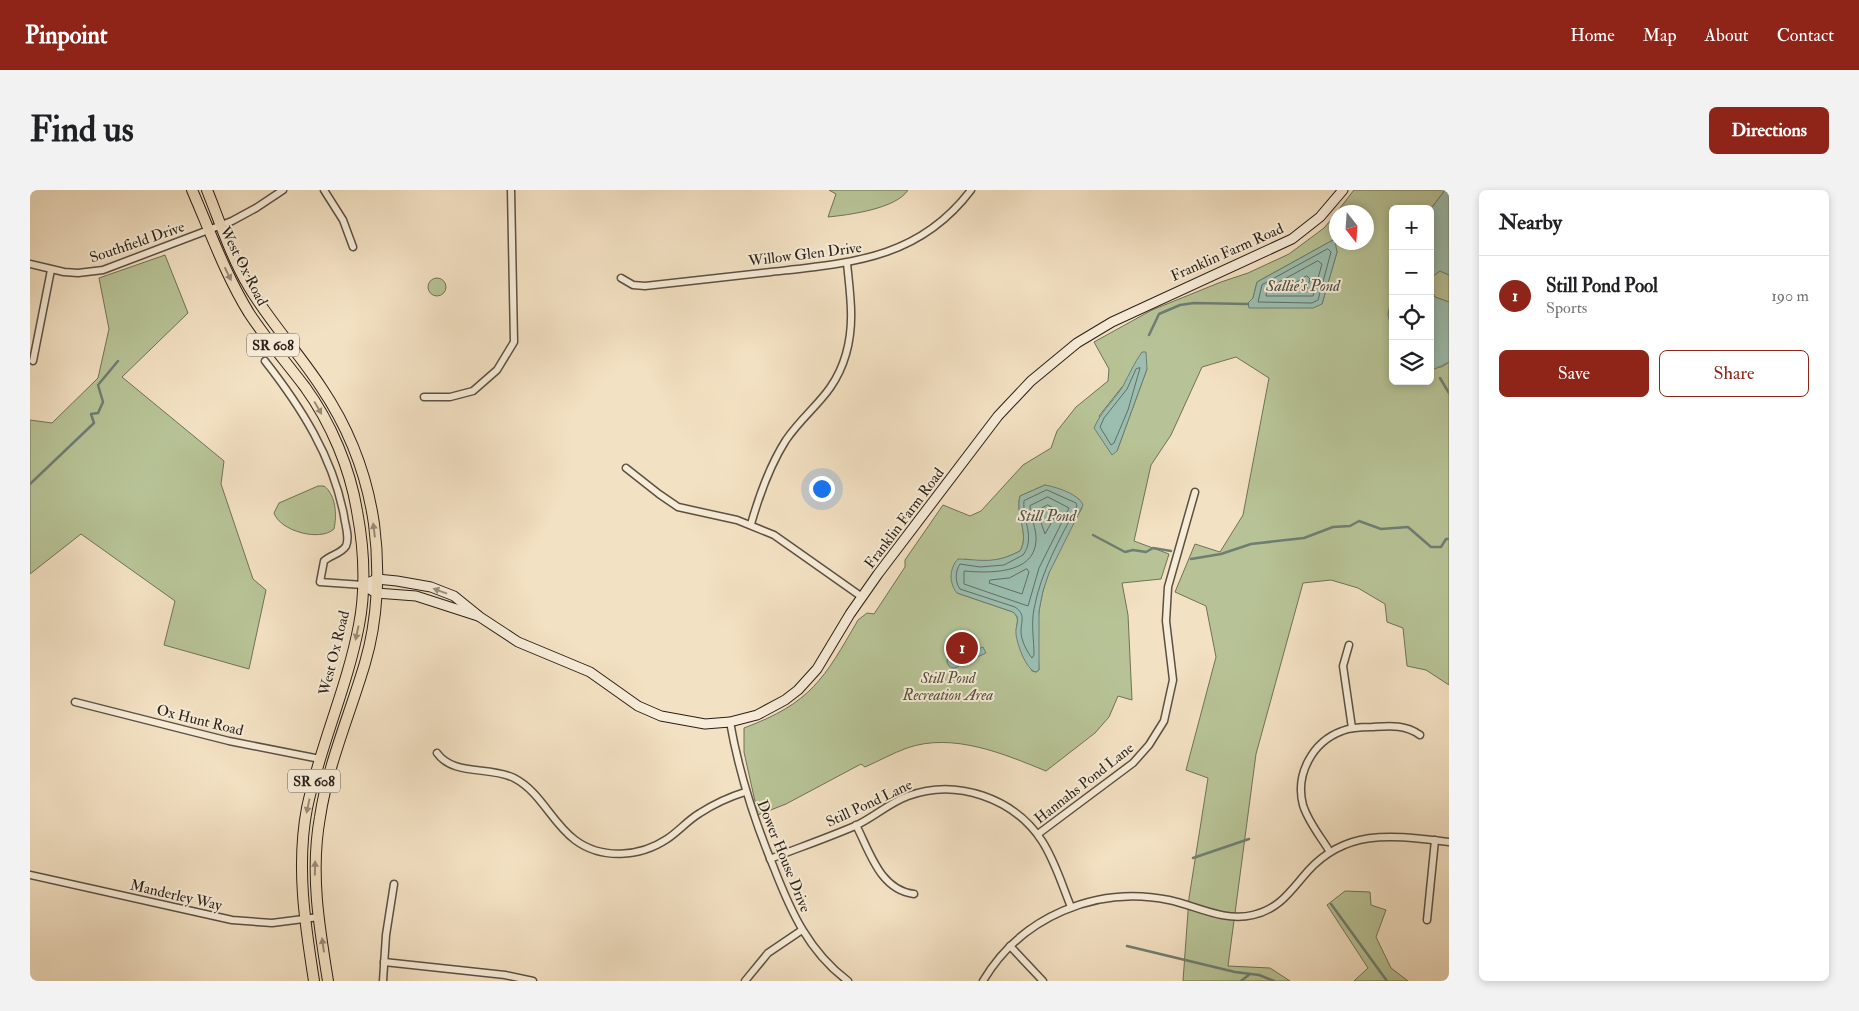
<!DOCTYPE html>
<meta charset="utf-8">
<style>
:root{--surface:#fff;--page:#f2f2f2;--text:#202124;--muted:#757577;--line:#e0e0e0;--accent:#8f2418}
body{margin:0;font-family:"IM FELL Double Pica",serif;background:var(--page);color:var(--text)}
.controls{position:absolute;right:15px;top:15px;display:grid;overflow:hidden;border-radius:8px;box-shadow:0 2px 8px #0003}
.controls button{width:45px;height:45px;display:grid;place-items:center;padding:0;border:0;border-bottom:1px solid var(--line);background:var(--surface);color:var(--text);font:25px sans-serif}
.compass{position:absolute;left:1299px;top:15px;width:45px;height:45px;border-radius:50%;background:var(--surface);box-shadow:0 2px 8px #0003;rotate:163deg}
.you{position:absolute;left:791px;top:298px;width:18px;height:18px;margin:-12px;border:4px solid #fff;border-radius:50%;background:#1a73e8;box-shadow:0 0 0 8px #1a73e833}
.badge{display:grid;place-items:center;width:32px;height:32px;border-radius:50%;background:var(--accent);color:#fff;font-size:16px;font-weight:700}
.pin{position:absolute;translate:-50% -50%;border:2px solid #fff;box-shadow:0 1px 5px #0006}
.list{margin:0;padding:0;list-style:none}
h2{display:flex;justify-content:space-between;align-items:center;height:65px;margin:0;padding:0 20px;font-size:21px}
h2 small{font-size:16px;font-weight:400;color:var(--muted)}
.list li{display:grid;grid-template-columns:32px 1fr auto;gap:15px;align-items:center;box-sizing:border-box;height:80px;padding:0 20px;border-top:1px solid var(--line)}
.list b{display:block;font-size:19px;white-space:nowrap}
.list p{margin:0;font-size:16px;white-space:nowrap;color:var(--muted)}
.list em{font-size:16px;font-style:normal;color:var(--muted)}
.actions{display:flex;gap:10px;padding:15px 20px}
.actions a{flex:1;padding:11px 0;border:1px solid var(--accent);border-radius:8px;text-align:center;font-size:18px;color:var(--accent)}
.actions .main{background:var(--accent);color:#fff}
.icon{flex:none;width:28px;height:28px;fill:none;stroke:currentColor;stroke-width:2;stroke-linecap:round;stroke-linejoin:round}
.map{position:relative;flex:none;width:1419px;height:791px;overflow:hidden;border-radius:8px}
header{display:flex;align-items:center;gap:30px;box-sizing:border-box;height:70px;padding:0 25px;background:var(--accent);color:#fff}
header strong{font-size:24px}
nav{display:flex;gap:28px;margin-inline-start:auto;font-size:18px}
.intro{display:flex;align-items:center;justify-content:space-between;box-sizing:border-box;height:120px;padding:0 30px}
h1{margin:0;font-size:35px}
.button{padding:12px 22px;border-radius:8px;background:var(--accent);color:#fff;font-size:18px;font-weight:700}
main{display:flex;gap:30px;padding:0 30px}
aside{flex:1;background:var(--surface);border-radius:8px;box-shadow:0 2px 8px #0003}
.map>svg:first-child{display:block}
</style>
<header>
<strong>Pinpoint</strong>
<nav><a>Home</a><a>Map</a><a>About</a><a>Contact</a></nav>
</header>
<div class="intro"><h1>Find us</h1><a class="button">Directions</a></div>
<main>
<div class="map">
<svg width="1419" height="791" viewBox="0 0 1419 791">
<rect width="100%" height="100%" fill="#f3e1c3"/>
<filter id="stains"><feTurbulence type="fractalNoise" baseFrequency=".004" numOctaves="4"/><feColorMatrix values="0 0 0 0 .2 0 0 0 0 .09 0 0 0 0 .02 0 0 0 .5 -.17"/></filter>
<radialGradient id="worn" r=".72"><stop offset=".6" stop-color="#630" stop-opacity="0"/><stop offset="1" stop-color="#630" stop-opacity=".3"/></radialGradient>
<g fill="#b7c396" stroke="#707157" fill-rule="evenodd">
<path d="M 799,0 L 878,0 C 866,19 818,25 798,27 L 806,4 Z"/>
<path d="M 1324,0 L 1415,0 L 1400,20 L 1363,19 L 1361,144 L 1363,148 L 1363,191 L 1400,191 L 1400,177 L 1412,177 L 1419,172 L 1419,495 L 1396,480 L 1377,476 L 1373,438 L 1357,432 L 1355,414 L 1328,398 L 1301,390 L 1273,393 L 1226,564 L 1198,776 L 1240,778 L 1260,791 L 1153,791 L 1159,708 L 1178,588 L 1156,580 L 1186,467 L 1176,416 L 1145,402 L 1165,354 L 1190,362 L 1213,325 L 1239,188 L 1206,167 L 1172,177 L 1141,245 L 1121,275 L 1104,351 L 1139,364 L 1131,389 L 1092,393 L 1098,425 L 1102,510 L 1088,506 L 1079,527 L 1065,543 L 1016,581 C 974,564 923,542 877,558 C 863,563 849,571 835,577 L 831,574 L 756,614 L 728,625 L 714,562 L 714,538 C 781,513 794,489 828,430 L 837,423 L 844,424 L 875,377 L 875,370 L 913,315 L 940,326 L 951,321 L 993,275 L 1021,258 L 1027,241 L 1046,217 L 1078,191 L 1079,179 L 1064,152 L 1122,120 L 1191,92 L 1218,83 L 1259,64 L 1294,38 L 1306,24 L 1306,52 L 1336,52 L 1336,22 L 1307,22 ZM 1303,50 L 1307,62 L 1292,114 L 1223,108 L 1227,92 ZM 1117,179 L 1087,261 L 1069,226 L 1092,197 ZM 1015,295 L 1049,309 L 1052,318 C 1034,349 1013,385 1009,422 C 1006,441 1008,461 1009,480 L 1006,482 L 1002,481 C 997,469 990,456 987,444 C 984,435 992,430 983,422 L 927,403 L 935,369 C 956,373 971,371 990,361 C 1000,344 985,325 990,306 Z"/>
<path d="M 135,65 L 158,123 L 92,187 L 194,271 L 191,294 L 223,389 L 236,400 L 219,479 L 134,455 L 145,411 L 51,344 L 0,384 L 0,230 L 22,233 L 68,188 L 79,139 L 69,88 Z"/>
<path d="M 1410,81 L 1419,85 L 1419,112 L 1405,107 L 1400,97 L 1401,87 Z"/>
<circle cx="407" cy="97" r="9"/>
<path d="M 288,296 L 294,296 C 306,305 307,325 304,339 C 290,352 250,341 244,323 L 249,313 Z"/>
<path d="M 1315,701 L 1340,702 L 1341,715 L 1356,720 L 1346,747 L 1361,778 L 1378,791 L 1324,791 L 1338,778 L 1297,715 Z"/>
</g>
<g fill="#9bbeb0" stroke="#6e7e73">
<path d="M 1415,0 L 1419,0 L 1419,85 L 1410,81 L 1402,87 L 1400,91 L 1400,20 Z"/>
<path d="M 1303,50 L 1305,51 L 1307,62 L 1292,114 L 1283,118 L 1219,118 L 1218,113 L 1223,108 L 1227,92 Z"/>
<path d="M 1400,97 L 1405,107 L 1419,112 L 1419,172 L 1405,179 L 1400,177 Z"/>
<path d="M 1363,99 L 1363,148 L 1358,124 Z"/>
<path d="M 1112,162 L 1116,162 L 1117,179 L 1087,261 L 1082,265 L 1064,238 C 1071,221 1084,211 1093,196 C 1099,185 1104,173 1112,162 Z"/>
<path d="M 1015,295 C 1026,297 1049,304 1053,315 L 1019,383 L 1013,401 L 1009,421 L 1009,480 L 1006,482 C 996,480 987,454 986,444 C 985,434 992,429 983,422 L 927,403 C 919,394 919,378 928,369 C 954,370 965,374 990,361 C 1000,345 985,325 990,306 Z"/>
<path d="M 938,442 L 946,460 L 953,457 L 956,463 L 936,472 L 931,459 L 920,463 L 915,452 Z"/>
<circle cx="924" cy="471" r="7"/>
</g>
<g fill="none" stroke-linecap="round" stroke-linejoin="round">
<g stroke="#626e64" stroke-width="1">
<path d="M 1298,59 L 1301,62 L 1288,110 L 1282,113 L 1228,112 L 1232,95 Z"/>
<path d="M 1288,71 L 1292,74 L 1283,106 L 1236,106 L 1237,99 Z"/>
<path d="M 1277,86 L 1280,89 L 1277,99 L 1261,98 L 1262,95 Z"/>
<path d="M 1110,178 L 1098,220 L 1084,253 L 1081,255 L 1070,237 L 1074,228 L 1097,199 L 1106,179 Z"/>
<path d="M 1017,300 L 1046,313 L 1047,316 C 1030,349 1011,381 1004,419 C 1001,434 1004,450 1004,465 L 1002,468 C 997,462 991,450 991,442 C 991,430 996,425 985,417 L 930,399 C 925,392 925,381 930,374 L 950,377 L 974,375 L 993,365 C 1006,347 992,331 994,311 Z"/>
<path d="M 1018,307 L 1039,318 L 1009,378 L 998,416 L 934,394 L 934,381 C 958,383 1004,385 1006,351 C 1007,339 1000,327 1000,316 Z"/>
<path d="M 1018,315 L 1028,321 L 1015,344 L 1007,321 Z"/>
<path d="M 997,379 L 999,382 L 992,404 L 959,393 L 960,390 L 979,388 Z"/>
</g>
<g stroke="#6e7e73" stroke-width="2.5">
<path d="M 1119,145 L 1129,124 L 1150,115 L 1164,113 L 1218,114"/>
<path d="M 1410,188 L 1419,203"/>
<path d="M 0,294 L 64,233 L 61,224 L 68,223 L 73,212 L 68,195 L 88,171"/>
<path d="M 1063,345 L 1095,362 L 1103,360 L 1116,362 L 1123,358 L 1141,361"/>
<path d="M 1161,369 L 1191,364 L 1221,354 L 1274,348 L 1303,337 L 1320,336 L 1329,331 L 1351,339 L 1378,337 L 1401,357 L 1411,357 L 1416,349 L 1419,349"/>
<path d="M 1163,668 L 1219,649"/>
<path d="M 1301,714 L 1357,791"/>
<path d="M 1097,756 L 1205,782 L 1229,785 L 1244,791"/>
<path d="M 1211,791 L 1220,784"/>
</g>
<defs>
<g id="street">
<path d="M 294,0 L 313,30 L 323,57"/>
<path d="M 0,74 L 34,82 L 48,83 L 73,80 L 202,31 L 226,18 L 253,0"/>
<path d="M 591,88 L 603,95 L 615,96 C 657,91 699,87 741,82 C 821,73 889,69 941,0"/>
<path d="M 3,171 L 21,80"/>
<path d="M 235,171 C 271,217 303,267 314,326 C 315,335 320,347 316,356 C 311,364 300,365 294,371 L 290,392 L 333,395"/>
<path d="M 394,207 L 420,207 L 443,201 L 467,180 L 484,152 L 481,0"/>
<path d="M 596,278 L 629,304 L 648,317 L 707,330 L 744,345 L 832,407"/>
<path d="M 721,334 C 729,306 740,275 756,250 C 778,218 804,206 816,164 C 825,133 820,104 817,73"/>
<path d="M 1319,455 L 1313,476 L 1322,538"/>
<path d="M 45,512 L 199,551 L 290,569"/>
<path d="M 700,532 C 709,583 724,630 744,678 C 761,722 779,762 818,791"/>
<path d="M 407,563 C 423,586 460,576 484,588 C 511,602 521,632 545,650 C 572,670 610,667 637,649 C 649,641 658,630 670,623 C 684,614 699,607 715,602"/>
<path d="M 826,635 C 840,662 850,700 884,704"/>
<path d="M 1008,644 L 1103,573 L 1119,555 L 1134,531 L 1143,490 L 1136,431 L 1138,397 L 1165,302"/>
<path d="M 1300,662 C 1291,647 1278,632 1273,615 C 1265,585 1282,552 1312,541 C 1321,537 1332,537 1342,537 C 1359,536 1375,534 1390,545"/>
<path d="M 740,669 C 768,658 797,648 825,636 C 844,627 859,613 878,606 C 926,588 984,608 1012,651 C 1025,671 1032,695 1041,717"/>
<path d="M 0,685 L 202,730 L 242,733 L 289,727"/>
<path d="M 1397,730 L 1405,650"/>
<path d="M 980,756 L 1013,791"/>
<path d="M 354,772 L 475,785 L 503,791"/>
<path d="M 353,791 L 356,745 L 364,694"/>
<path d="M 715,791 L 738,763 L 772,740"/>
<path d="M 953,791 C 991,727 1066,695 1139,710 C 1167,716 1194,732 1223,725 C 1250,719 1261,700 1278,681 C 1318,637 1366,646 1419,652"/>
</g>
<g id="secondary">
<path d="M 333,395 L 347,389 L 367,391 L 401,397 L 424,406 L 450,427 L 488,452 L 560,482 L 608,516 L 631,526 L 675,534 L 700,532 L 727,525 L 755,510 L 768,500 L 787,479 L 820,424 L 848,384 L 968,226 L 1001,191 L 1047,153 L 1082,132 L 1262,49 L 1290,27 L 1313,0"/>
<path d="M 333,395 L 346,403 L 386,406 L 448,426"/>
</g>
<g id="primary">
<path d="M 162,0 C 180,41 195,84 219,123 C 236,149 256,172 275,197 C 301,233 320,278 327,321 C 334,358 336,398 329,435 C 317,498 290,556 277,618 C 266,676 275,734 284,791"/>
<path d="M 177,0 C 190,32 201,67 219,97 C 240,132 268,162 291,197 C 318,237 337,285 344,334 C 350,379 348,429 335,473 C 320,524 298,574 290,627 C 280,682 289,736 298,791"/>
</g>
</defs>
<use href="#street" stroke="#5c5043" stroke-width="9"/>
<use href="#secondary" stroke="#2a1f18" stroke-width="11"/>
<use href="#primary" stroke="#2a1f18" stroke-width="12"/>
<use href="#street" stroke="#f7ecd8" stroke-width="6"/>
<use href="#secondary" stroke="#f7ecd8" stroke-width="9"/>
<use href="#primary" stroke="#f3e1c3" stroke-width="10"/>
</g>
<defs><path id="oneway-solid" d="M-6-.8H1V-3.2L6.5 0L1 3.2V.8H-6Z" transform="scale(1.25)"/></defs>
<g fill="#998a76">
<use href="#oneway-solid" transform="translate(198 84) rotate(64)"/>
<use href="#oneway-solid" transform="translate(288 218) rotate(60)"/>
<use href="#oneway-solid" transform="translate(344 340) rotate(-97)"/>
<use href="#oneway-solid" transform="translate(327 443) rotate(102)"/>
<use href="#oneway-solid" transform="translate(278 616) rotate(102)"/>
<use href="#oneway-solid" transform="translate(285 678) rotate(-89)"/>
<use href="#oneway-solid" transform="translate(293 755) rotate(-98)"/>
</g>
<use fill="#9b9082" href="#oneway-solid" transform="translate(410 401) rotate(-160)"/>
<g text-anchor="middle" stroke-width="4" stroke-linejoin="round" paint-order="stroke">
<g fill="#f7ecd8" stroke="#685c52" stroke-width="1">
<rect x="217" y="143.5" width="52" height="23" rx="4"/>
<rect x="258" y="579.5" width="52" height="23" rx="4"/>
</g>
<g font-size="14" font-weight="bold" fill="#2a1f18">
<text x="243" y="160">SR 608</text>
<text x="284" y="596">SR 608</text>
</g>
<g font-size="15" fill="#2a1f18" stroke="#f7ecd8">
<text transform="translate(107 52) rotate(-19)" y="5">Southfield Drive</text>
<text transform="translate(1197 62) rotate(-24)" y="5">Franklin Farm Road</text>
<text transform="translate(775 64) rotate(-7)" y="5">Willow Glen Drive</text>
<text transform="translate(214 76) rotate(63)" y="5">West Ox Road</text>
<text transform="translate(874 328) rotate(-53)" y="5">Franklin Farm Road</text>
<text transform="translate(304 463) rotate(-76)" y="5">West Ox Road</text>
<text transform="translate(170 530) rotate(14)" y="5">Ox Hunt Road</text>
<text transform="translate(1054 593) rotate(-38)" y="5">Hannahs Pond Lane</text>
<text transform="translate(839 613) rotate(-25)" y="5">Still Pond Lane</text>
<text transform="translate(754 666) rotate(68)" y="5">Dower House Drive</text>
<text transform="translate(146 705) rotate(13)" y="5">Manderley Way</text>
</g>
<g font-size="15" font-style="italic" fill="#54503e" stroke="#f7ecd8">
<text x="918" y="493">Still Pond<tspan x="918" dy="17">Recreation Area</tspan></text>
</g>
<g font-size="16" font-style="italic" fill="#4c4f46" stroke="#f7ecd8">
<text x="1273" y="101">Sallie's Pond</text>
<text x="1017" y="331">Still Pond</text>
</g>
</g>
<rect width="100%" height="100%" filter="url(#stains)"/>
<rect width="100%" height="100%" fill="url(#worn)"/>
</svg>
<div class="controls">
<button>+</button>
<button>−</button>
<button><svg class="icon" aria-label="locate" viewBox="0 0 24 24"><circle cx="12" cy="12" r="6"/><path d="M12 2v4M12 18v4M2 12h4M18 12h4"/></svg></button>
<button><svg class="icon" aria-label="layers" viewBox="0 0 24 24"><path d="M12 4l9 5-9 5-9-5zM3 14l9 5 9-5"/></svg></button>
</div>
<svg class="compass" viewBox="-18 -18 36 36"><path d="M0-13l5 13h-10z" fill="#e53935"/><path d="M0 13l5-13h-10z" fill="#757577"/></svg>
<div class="you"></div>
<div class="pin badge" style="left:932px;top:458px">1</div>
</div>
<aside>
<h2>Nearby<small></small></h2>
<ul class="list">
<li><span class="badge">1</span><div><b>Still Pond Pool</b><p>Sports</p></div><em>190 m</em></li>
</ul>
<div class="actions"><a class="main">Save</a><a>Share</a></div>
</aside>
</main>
